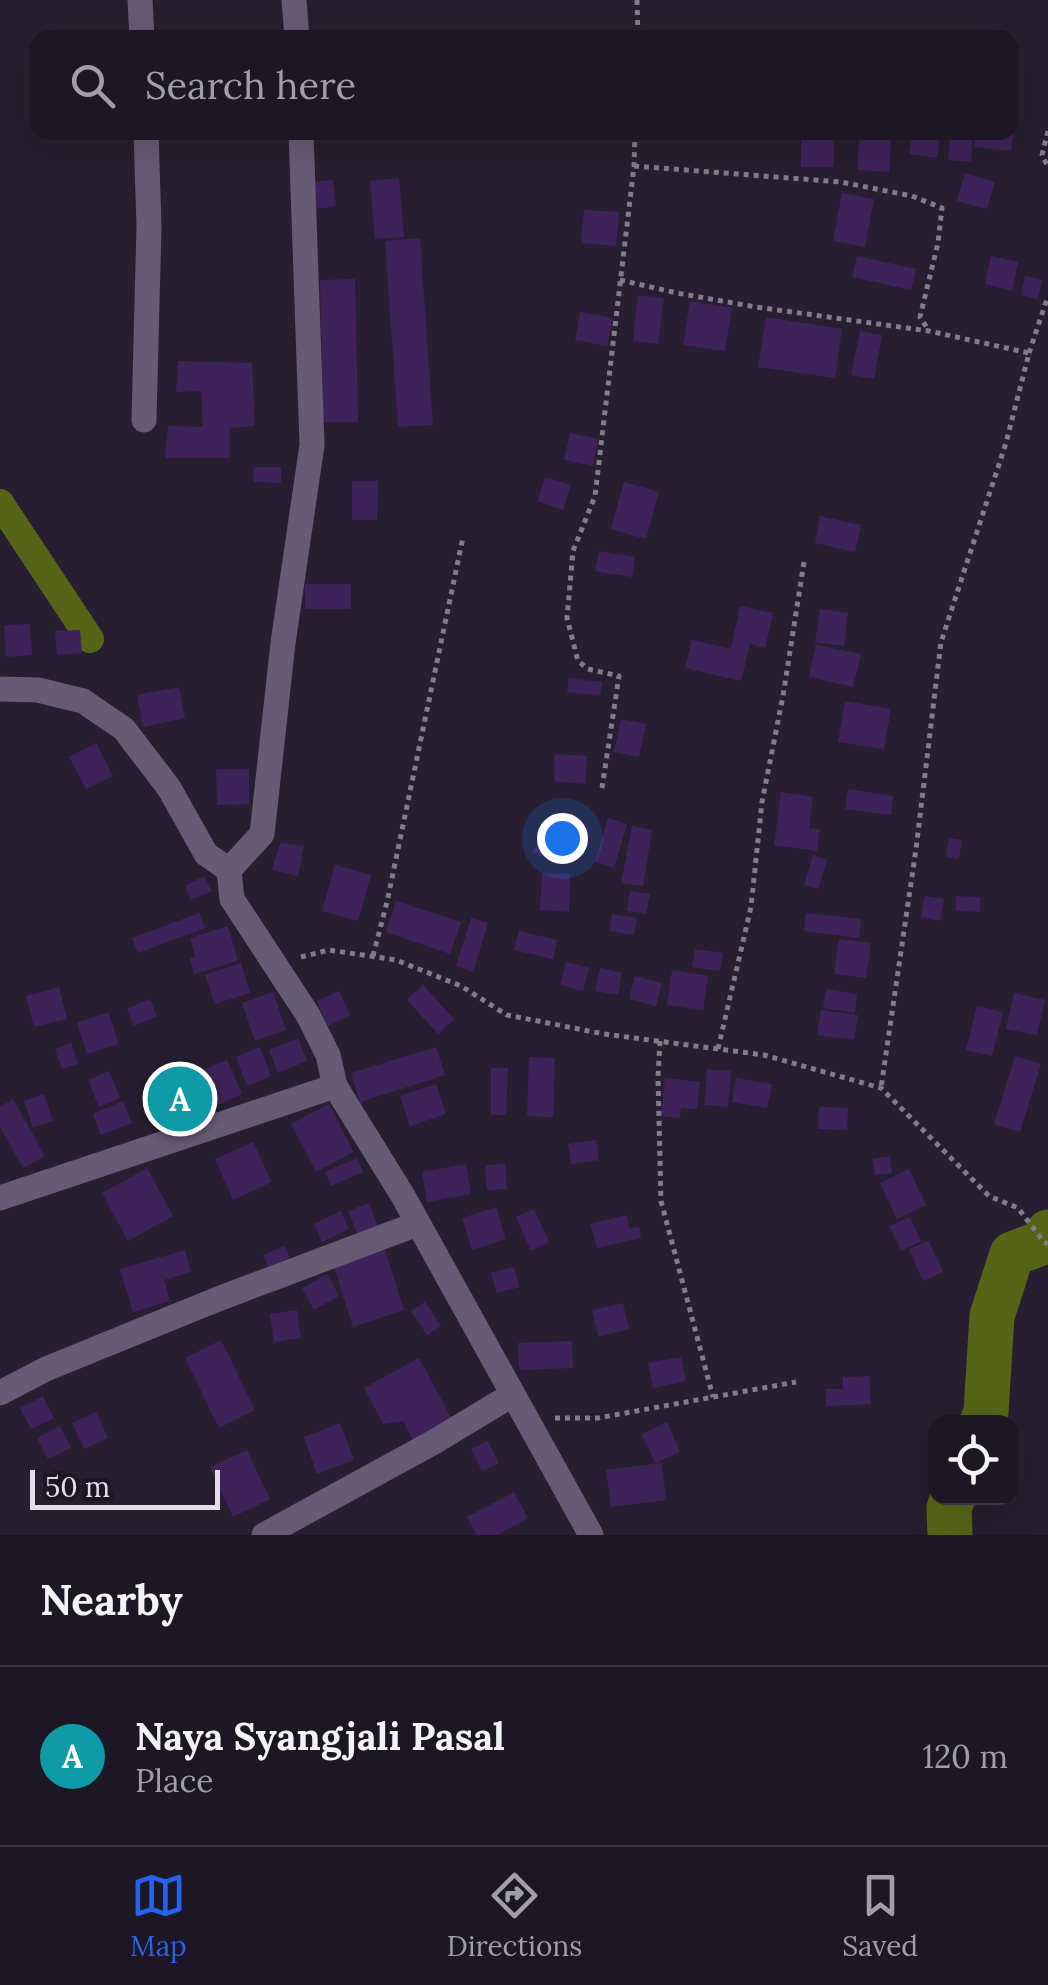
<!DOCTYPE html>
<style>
:root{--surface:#1d1725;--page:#2a2432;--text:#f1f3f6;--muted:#a09fa7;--line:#3b3642;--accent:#2563eb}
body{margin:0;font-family:Lora,serif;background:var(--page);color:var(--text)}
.controls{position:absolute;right:30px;bottom:30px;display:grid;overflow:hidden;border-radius:20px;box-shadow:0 10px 40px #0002}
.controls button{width:90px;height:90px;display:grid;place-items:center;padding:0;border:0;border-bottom:2px solid var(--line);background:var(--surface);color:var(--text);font:50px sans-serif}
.scale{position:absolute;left:30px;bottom:25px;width:190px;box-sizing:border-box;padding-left:10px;border:5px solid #e3deea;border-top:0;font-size:28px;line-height:35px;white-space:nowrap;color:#e3deea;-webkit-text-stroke:8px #1e1527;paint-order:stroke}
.you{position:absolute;left:562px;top:838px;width:35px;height:35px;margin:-25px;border:8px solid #fff;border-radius:50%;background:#1a73e8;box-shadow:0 0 0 15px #1a73e833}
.badge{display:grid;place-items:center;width:65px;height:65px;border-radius:50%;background:var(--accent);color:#fff;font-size:32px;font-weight:700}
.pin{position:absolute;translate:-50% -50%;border:5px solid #fff;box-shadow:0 2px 10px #0006}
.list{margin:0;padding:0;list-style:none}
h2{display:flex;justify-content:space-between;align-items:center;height:130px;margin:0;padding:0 40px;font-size:42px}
h2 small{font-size:32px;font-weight:400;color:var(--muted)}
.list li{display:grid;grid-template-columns:65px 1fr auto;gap:30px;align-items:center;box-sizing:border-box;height:180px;padding:0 40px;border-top:2px solid var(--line)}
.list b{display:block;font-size:38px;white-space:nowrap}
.list p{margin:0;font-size:32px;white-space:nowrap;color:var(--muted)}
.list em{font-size:32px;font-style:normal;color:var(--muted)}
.icon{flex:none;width:55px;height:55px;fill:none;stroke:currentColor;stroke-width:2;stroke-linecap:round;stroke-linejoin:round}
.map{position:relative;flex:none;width:1048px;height:1535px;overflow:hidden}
.search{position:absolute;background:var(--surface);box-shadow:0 10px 40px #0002;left:30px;right:30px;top:30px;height:110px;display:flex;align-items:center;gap:25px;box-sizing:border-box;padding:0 35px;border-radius:20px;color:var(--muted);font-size:38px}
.sheet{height:310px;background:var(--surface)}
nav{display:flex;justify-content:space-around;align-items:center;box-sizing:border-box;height:140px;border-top:2px solid var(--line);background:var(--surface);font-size:28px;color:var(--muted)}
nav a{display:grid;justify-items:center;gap:5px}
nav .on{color:var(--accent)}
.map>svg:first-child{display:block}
</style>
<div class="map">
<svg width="1048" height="1535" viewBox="0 0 1048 1535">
<rect width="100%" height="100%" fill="#271f31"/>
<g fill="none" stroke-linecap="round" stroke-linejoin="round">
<path stroke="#566418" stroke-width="28" d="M 0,503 L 90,639"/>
<g stroke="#566418" stroke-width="45">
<path d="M 982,1422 L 986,1412 L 992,1316 L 1012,1254 L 1044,1242 L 1048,1232"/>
<path d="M 950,1535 L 949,1508 L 953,1498"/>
</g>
</g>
<g fill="#40225a">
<rect x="801" y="132" width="33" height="35"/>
<path d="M 860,132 L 892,132 L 889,172 L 857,170 Z"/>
<path d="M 912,132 L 941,132 L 937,158 L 909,154 Z"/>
<path d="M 976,132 L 1013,133 L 1011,151 L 974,147 Z"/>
<path d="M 950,135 L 973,137 L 971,162 L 948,160 Z"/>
<path d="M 965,173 L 995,182 L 987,209 L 957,201 Z"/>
<path d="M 399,178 L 404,237 L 375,239 L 370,181 Z"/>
<path d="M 333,180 L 336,206 L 316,209 L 313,182 Z"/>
<path d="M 842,193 L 874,199 L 865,247 L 833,241 Z"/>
<path d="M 584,210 L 619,212 L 616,246 L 581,243 Z"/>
<path d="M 420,238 L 433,425 L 398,427 L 385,241 Z"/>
<path d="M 857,256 L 916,269 L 911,290 L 852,277 Z"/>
<path d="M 991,256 L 1018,262 L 1012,291 L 985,284 Z"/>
<path d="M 1025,276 L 1042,280 L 1038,299 L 1021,295 Z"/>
<path d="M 355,279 L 358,422 L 323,422 L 320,280 Z"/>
<path d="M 638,295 L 664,298 L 658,344 L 633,341 Z"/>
<path d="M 690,301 L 732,308 L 725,351 L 683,345 Z"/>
<path d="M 580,312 L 613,318 L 607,346 L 575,340 Z"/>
<path d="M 766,317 L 842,329 L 835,378 L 758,367 Z"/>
<path d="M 860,331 L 882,335 L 874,379 L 851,375 Z"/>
<path d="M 178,361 L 252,363 L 255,426 L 230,428 L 229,458 L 165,458 L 168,426 L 203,427 L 201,391 L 176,392 Z"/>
<path d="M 570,433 L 598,439 L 593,466 L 564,460 Z"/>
<path d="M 254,467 L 281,467 L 281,483 L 253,482 Z"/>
<path d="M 545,477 L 571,485 L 563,510 L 538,501 Z"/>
<path d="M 352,481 L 378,481 L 377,520 L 352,520 Z"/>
<path d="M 624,482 L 659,492 L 646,539 L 611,529 Z"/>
<path d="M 820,516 L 861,525 L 855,552 L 815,543 Z"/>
<path d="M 599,551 L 635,557 L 632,577 L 595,571 Z"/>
<rect x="305" y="584" width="46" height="25"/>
<path d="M 740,606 L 773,613 L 765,648 L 750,644 L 741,681 L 685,668 L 692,640 L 731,649 Z"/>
<path d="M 820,609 L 848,613 L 844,646 L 815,642 Z"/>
<path d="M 30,624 L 32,655 L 6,657 L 4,625 Z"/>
<path d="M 80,630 L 82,653 L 57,655 L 55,631 Z"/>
<path d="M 816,645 L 861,654 L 853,687 L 809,677 Z"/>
<path d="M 569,678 L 602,682 L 600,696 L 567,692 Z"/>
<path d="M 179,687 L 185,718 L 143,727 L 137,695 Z"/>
<path d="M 845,701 L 891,709 L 884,749 L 838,742 Z"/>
<path d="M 621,719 L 646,724 L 639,757 L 614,752 Z"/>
<path d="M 96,743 L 113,776 L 86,789 L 69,757 Z"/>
<path d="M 555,754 L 587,756 L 585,784 L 554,781 Z"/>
<path d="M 216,769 L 249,769 L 249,804 L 217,805 Z"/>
<path d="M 848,789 L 893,796 L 891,815 L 845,809 Z"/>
<path d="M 781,792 L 813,797 L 809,828 L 820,829 L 817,851 L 774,845 Z"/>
<path d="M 608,818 L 627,824 L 614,868 L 595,862 Z"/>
<path d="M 632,826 L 652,830 L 643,886 L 621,883 Z"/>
<path d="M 542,833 L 559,840 L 550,860 L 533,852 Z"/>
<path d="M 949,838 L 962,840 L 959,859 L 946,857 Z"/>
<path d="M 280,843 L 304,846 L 298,876 L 272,870 Z"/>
<path d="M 813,855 L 827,860 L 818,889 L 804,885 Z"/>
<path d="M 335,865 L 371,875 L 358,921 L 322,911 Z"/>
<path d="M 542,873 L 570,874 L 569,912 L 540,910 Z"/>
<path d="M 204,876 L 212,891 L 191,900 L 185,886 Z"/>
<path d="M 630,891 L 650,894 L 646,914 L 627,911 Z"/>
<path d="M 925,896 L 944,899 L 940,921 L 921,917 Z"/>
<path d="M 956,896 L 980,897 L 980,912 L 956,911 Z"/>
<path d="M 396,901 L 461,922 L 450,954 L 386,932 Z"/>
<path d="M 199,913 L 205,928 L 138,953 L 132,938 Z"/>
<path d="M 806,913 L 861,919 L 859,938 L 804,931 Z"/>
<path d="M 612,914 L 637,918 L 634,935 L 609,931 Z"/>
<path d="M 471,918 L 488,923 L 473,972 L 456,966 Z"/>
<path d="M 228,926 L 238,961 L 194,974 L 190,958 L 195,956 L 190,938 Z"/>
<path d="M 519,931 L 557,940 L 553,959 L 514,950 Z"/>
<path d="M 839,939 L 871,943 L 866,978 L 834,974 Z"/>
<path d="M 695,949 L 723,953 L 720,971 L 692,967 Z"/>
<path d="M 566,962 L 589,968 L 583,991 L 560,985 Z"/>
<path d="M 241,963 L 250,993 L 215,1004 L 205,975 Z"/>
<path d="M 600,968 L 622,973 L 618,995 L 595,991 Z"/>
<path d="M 672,970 L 708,976 L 703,1010 L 667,1005 Z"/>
<path d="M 635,976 L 662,983 L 656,1006 L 629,999 Z"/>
<path d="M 423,985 L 454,1019 L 438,1034 L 407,1000 Z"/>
<path d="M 59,987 L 67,1019 L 34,1027 L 26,996 Z"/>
<path d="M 826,989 L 857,994 L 855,1013 L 823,1008 Z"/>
<path d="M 339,991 L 350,1015 L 328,1026 L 317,1001 Z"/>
<path d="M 273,992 L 286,1030 L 255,1041 L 242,1003 Z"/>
<path d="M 1014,993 L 1045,1000 L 1037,1035 L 1006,1029 Z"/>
<path d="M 150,999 L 157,1016 L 134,1026 L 127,1009 Z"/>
<path d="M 977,1006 L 1003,1012 L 992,1056 L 966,1050 Z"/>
<path d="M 821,1010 L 858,1015 L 854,1040 L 817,1035 Z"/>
<path d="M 108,1012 L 119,1044 L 87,1054 L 77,1023 Z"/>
<path d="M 298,1038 L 307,1061 L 278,1073 L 269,1050 Z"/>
<path d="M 71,1043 L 78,1064 L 62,1069 L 55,1049 Z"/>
<path d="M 260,1047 L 271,1076 L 247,1086 L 236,1057 Z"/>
<path d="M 436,1047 L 445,1075 L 360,1102 L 351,1073 Z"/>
<path d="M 1015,1056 L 1041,1064 L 1020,1132 L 994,1124 Z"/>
<path d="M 529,1057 L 555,1058 L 553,1117 L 527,1116 Z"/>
<path d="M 227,1060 L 242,1094 L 204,1111 L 189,1076 Z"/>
<path d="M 491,1068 L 508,1068 L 506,1115 L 491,1115 Z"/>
<path d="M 707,1069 L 731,1071 L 728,1107 L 704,1105 Z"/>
<path d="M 109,1071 L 120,1098 L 99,1107 L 88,1080 Z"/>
<path d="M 665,1078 L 700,1082 L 697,1109 L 681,1108 L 680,1118 L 661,1116 Z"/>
<path d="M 736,1078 L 772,1084 L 767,1108 L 732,1102 Z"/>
<path d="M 185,1081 L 195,1111 L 173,1119 L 164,1101 L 175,1097 L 172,1086 Z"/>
<path d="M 436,1084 L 446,1114 L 410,1126 L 400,1096 Z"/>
<path d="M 44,1094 L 53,1121 L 33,1128 L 24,1101 Z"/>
<path d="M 13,1099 L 45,1156 L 23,1168 L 0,1127 L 0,1107 Z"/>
<path d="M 123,1101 L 132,1123 L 101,1135 L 93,1114 Z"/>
<path d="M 329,1104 L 354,1152 L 316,1172 L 291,1124 Z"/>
<path d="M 819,1107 L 848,1108 L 847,1130 L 818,1129 Z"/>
<path d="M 596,1140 L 599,1160 L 571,1164 L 568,1144 Z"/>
<path d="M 253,1142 L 272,1182 L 233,1200 L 215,1159 Z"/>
<path d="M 890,1156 L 892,1173 L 875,1175 L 872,1159 Z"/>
<path d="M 357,1158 L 363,1172 L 331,1186 L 325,1172 Z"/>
<path d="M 466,1164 L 471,1194 L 427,1202 L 422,1172 Z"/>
<path d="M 505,1164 L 507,1189 L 487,1190 L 485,1165 Z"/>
<path d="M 147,1168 L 173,1216 L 128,1241 L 102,1193 Z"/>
<path d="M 909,1169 L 926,1205 L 897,1219 L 880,1183 Z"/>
<path d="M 369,1203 L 378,1227 L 358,1235 L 348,1211 Z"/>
<path d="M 496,1207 L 506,1239 L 472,1250 L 462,1218 Z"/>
<path d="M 534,1209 L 549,1242 L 531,1251 L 516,1217 Z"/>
<path d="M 341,1211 L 349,1229 L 322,1242 L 314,1224 Z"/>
<path d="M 627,1215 L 629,1228 L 639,1227 L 641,1238 L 597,1248 L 590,1224 Z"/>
<path d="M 910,1217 L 921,1241 L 901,1251 L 890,1226 Z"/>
<path d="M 382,1240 L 404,1310 L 353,1327 L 333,1263 Z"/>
<path d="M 929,1241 L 943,1272 L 923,1281 L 909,1249 Z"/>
<path d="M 284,1246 L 290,1257 L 269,1268 L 263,1255 Z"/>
<path d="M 185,1250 L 191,1272 L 164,1280 L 170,1301 L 133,1312 L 120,1269 Z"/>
<path d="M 514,1267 L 520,1287 L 497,1293 L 491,1273 Z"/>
<path d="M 327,1274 L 339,1296 L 314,1310 L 302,1288 Z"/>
<path d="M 425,1302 L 441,1326 L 427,1335 L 411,1311 Z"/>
<path d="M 623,1303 L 629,1329 L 598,1337 L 592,1310 Z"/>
<path d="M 297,1310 L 301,1338 L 274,1342 L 270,1314 Z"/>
<path d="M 221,1340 L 255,1410 L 219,1428 L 185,1358 Z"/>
<path d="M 572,1341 L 573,1368 L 519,1370 L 518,1343 Z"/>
<path d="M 681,1357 L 686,1381 L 653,1388 L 648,1363 Z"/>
<path d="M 419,1358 L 453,1421 L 414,1442 L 403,1421 L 383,1424 L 364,1388 Z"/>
<path d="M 869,1376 L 871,1404 L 826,1406 L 825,1389 L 843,1389 L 843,1377 Z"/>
<path d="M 43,1396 L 54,1418 L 31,1429 L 20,1408 Z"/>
<path d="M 96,1412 L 108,1438 L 84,1449 L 72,1423 Z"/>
<path d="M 667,1422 L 680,1452 L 655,1463 L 642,1434 Z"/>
<path d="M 340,1423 L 354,1460 L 317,1474 L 304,1437 Z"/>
<path d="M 60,1426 L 71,1448 L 48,1459 L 37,1438 Z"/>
<path d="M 488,1441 L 499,1463 L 482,1471 L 471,1449 Z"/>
<path d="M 247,1450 L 270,1499 L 233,1517 L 210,1467 Z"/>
<path d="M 662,1463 L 666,1500 L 611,1507 L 606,1470 Z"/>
<path d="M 514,1492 L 528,1518 L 497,1535 L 477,1535 L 467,1517 Z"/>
</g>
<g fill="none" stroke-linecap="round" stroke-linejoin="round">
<g stroke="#817b8a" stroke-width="5" stroke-dasharray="5 5" stroke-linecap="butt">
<path d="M 637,0 L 638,38"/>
<path d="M 1048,131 L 1042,155 L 1048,167"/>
<path d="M 634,166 L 841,182 L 912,196 L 942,208 L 938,243 L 920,317 L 929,331"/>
<path d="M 620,280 L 677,293 L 756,307 L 929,331 L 1029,353 L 1006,443 L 941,642 L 916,849 L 881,1088"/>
<path d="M 1029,353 L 1048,296"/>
<path d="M 602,788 L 619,676 L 588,669 L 578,661 L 567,618 L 573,551 L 595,496 L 634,166 L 635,132"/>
<path d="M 373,956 L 387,902 L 463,537"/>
<path d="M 301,957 L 329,950 L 396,960 L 461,986 L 507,1015 L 604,1034 L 764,1055 L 881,1088 L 989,1196 L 1018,1208 L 1044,1242 L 1048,1244"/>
<path d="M 660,1041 L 658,1077 L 661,1201 L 713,1397"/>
<path d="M 718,1049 L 751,907 L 762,802 L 783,696 L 804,562"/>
<path d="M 555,1418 L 598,1418 L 796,1382"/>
</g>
<g stroke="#675a75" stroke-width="25">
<path d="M 140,0 L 142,38"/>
<path d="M 294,0 L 297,38"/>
<path d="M 144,420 L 149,226 L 146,132"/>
<path d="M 0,689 L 38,690 L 83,701 L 124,729 L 169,788 L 206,854 L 229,870 L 232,899 L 308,1015 L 328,1055 L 335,1086 L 403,1196 L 591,1535"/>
<path d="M 229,870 L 262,834 L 283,643 L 312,445 L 301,132"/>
<path d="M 0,1198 L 335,1086"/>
<path d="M 0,1393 L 46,1369 L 218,1299 L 417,1224"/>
<path d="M 264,1535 L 434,1442 L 512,1395"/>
</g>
</g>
</svg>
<div class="controls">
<button><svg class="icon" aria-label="locate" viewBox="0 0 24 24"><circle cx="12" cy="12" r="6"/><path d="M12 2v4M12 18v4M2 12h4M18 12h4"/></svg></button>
</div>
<div class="scale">50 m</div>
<div class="you"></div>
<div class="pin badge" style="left:180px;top:1099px;background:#0f9aa8">A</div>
<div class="search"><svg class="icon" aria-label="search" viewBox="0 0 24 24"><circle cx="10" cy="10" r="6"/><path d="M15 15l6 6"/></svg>Search here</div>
</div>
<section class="sheet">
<h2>Nearby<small></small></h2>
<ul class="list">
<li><span class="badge" style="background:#0f9aa8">A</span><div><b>Naya Syangjali Pasal</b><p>Place</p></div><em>120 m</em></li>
</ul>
</section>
<nav>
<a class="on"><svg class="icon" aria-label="map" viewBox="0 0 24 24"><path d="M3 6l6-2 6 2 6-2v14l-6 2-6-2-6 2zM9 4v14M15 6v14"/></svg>Map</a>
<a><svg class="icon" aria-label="directions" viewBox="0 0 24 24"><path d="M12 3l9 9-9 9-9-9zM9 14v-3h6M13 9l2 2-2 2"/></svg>Directions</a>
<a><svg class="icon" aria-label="saved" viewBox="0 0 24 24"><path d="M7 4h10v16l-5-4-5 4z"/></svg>Saved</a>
</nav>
